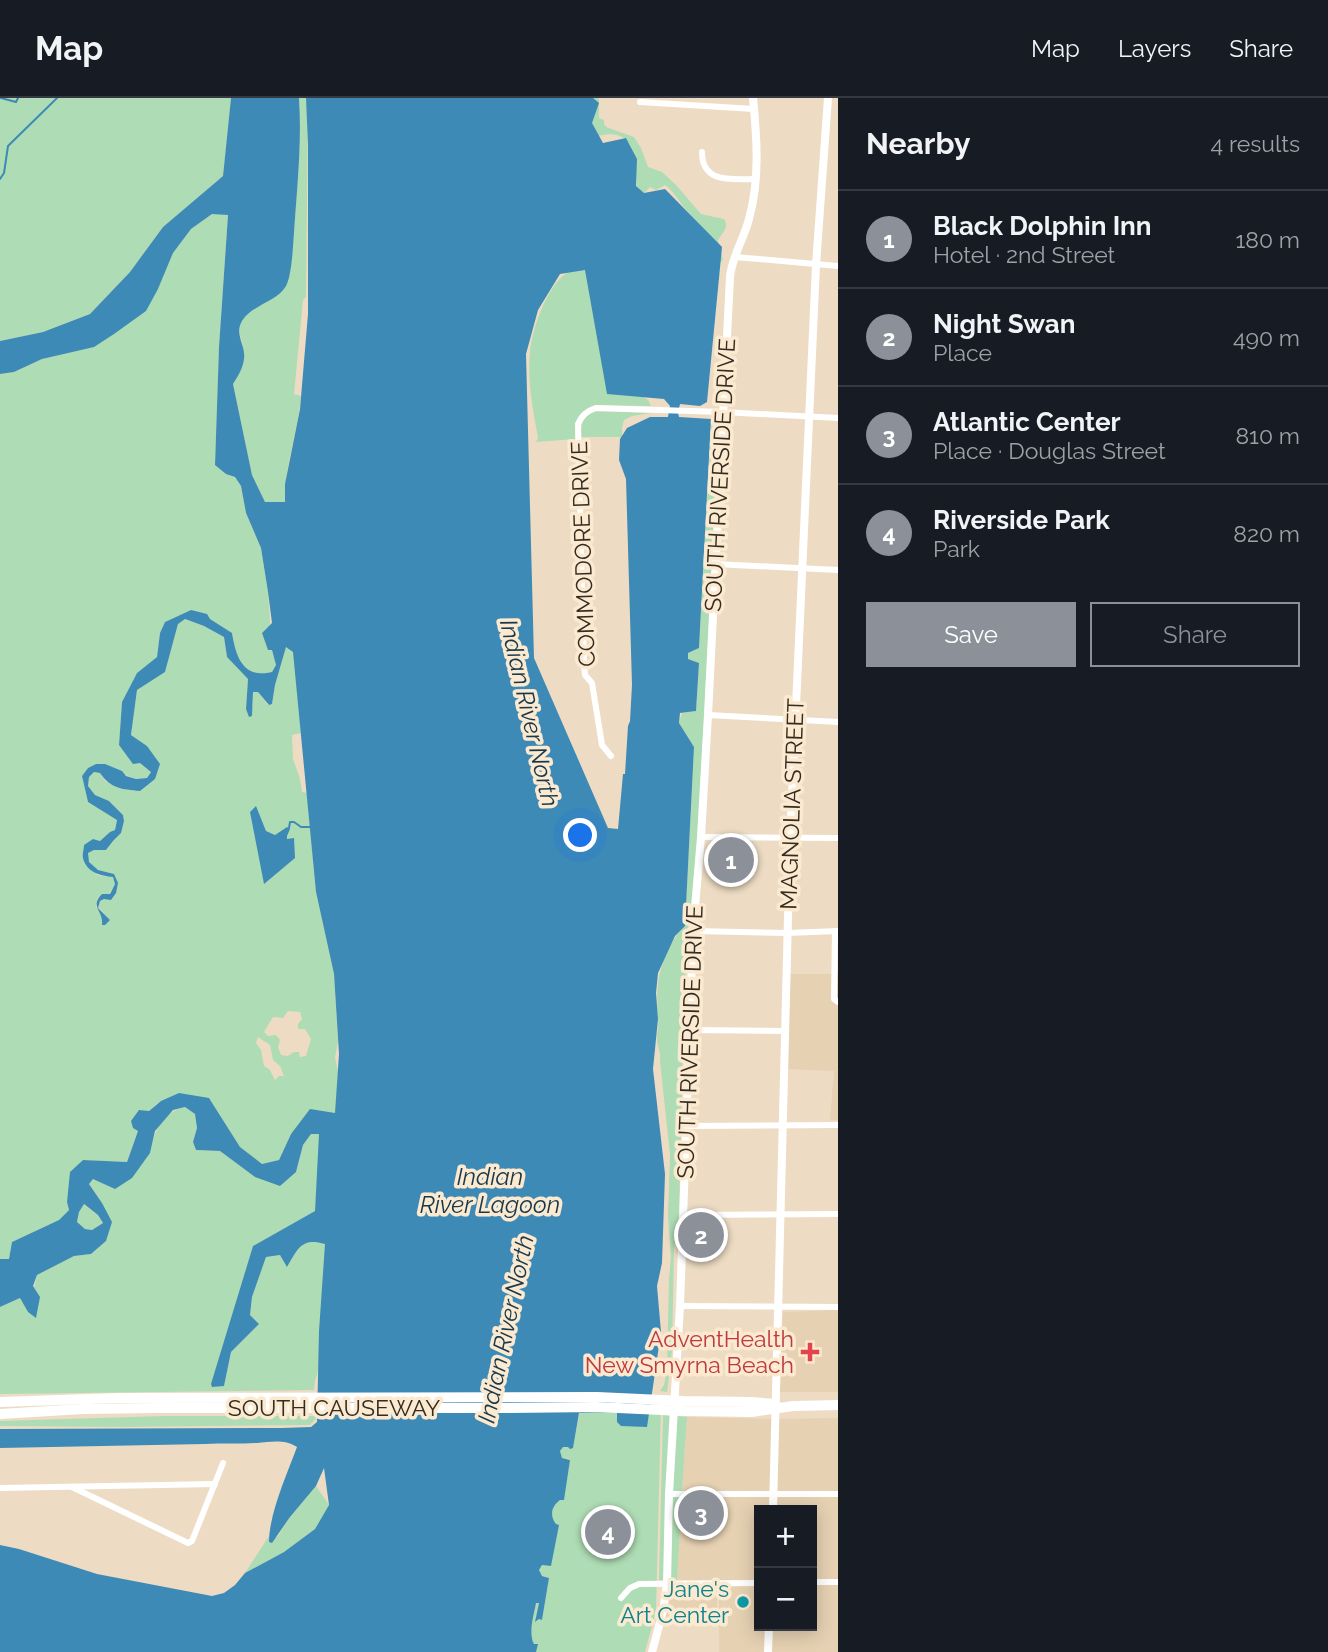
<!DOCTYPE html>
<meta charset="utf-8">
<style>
:root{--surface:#171b24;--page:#20242c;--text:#f1f3f6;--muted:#9ea1a6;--line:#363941;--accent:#8c9099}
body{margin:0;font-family:Raleway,sans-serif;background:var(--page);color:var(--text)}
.controls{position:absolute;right:21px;bottom:21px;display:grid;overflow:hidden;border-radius:0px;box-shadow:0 4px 18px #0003}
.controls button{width:63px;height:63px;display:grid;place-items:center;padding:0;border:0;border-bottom:2px solid var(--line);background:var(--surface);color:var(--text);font:35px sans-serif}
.you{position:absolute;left:581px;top:738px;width:24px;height:24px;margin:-18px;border:5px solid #fff;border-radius:50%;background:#1a73e8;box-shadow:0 0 0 10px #1a73e833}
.badge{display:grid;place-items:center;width:46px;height:46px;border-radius:50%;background:var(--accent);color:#fff;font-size:23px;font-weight:700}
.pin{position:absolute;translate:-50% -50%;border:4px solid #fff;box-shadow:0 2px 7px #0006}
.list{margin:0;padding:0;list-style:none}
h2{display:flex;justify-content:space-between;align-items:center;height:91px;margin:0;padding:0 28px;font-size:30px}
h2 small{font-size:23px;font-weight:400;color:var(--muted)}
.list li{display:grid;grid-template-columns:46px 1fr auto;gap:21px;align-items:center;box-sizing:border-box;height:98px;padding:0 28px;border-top:2px solid var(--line)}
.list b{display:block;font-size:26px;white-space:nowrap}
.list p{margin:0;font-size:23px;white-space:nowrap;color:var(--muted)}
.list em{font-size:23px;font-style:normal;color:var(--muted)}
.actions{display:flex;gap:14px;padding:21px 28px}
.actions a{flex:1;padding:16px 0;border:2px solid var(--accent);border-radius:0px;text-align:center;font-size:24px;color:var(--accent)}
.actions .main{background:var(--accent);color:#fff}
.map{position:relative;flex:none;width:838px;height:1554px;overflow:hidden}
header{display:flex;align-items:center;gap:42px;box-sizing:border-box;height:98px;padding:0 35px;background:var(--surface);border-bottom:2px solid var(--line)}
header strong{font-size:33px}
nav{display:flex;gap:38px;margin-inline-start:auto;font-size:24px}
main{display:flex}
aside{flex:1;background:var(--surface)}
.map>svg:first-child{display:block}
</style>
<header>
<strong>Map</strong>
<nav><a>Map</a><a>Layers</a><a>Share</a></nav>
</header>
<main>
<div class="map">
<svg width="838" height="1554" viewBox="0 0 838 1554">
<rect width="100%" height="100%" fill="#eddcc3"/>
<g fill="#e6d1b2">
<path d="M 789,876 L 838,876 L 838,1022 L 830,1022 L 834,973 L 787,971 Z"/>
<path d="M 838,1212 L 838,1294 L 780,1294 L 783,1214 Z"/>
<path d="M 687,1319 L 772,1321 L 770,1393 L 682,1393 Z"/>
<path d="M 838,1320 L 838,1393 L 776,1393 L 778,1321 Z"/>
<path d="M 682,1399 L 770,1399 L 770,1412 L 759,1412 L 759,1482 L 677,1482 Z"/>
<path d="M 776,1399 L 838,1399 L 838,1481 L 812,1481 L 812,1412 L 776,1412 Z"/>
<path d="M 812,1484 L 838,1484 L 838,1554 L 719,1554 L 719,1485 L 759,1485 L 759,1528 L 812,1528 Z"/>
<path d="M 669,1489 L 717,1489 L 717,1516 L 665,1519 Z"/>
</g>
<g fill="#aedcb4" fill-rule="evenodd">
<path d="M 0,0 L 231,0 L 223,78 L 163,129 L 130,174 L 90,216 L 43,234 L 0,243 Z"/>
<path d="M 299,0 L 306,0 L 308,7 L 306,199 L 303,202 L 294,296 L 301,298 C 298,334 284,369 285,404 L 265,404 L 252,377 L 233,286 C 240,275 243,263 243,250 C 243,240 236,235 241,224 C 250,207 278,203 286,187 C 291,178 293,146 294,134 C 297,90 302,45 299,0 Z"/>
<path d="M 590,0 L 599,0 L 599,20 L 604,22 L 604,26 L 606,29 L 634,39 L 641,50 L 648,69 L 662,74 L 676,87 L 701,116 L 724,121 C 730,131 721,135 718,143 L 723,162 L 719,166 C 715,156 712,143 706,134 C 699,124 690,117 683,108 C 677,100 673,93 665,87 L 656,92 L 650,89 L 643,96 L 637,92 C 635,64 638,28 598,38 L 591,26 L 594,18 Z"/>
<path d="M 212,116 L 228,116 L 219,249 L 215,366 L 226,376 L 235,379 L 241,388 L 246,415 L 261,450 L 268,494 L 272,552 L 276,567 L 272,574 C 243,581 236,559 232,535 L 210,521 L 191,512 L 165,524 L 160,535 L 157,559 L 137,575 L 122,604 L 119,647 L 136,665 L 140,665 L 151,673 L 147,680 L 136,681 L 96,666 L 88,670 L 82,678 L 88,704 L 117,721 L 115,732 L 110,734 L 100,743 L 93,741 L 83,760 L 97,777 L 113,779 L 115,786 L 109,796 L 102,796 L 97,801 L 96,809 L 110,822 L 98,809 L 100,803 L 116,795 L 114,776 L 98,772 L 88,764 L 87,755 L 94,752 L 106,752 L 113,743 L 121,735 L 124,723 L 123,717 L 109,703 L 95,697 L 88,688 L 89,679 L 94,674 L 100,675 L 106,684 L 155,681 L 147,648 L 131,637 L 137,592 L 165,574 L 178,526 L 184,521 L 204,528 L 224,539 L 227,559 L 248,581 L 246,611 L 253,608 L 253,594 L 258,594 L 268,607 L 272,606 L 275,587 L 286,548 L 294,554 L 301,635 L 292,637 L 293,661 L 300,681 L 302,694 L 307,695 L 316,794 L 334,876 L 338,943 L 335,959 L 338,974 L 336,1015 L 291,1036 L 279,1062 L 262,1066 L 240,1049 L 209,1000 C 196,1001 174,999 163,1003 C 144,1008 133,1047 127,1064 L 83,1062 L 71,1074 L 67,1104 L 69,1112 L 59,1122 L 12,1144 L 9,1161 L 0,1161 L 0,276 L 14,274 L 42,261 L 66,254 L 158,191 L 173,155 L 191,131 ZM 256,709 L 266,733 L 275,737 L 287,729 L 287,742 L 293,740 L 264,785 ZM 288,913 L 300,914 L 302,921 L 298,926 L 298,931 L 305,931 L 311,941 L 306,958 L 300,959 L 299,954 L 294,954 L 288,958 L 281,957 L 278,949 L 280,942 L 276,937 L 268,938 L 264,934 L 273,919 L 283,920 ZM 258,939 L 270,947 L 273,962 L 280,968 L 284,978 L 279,978 L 275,982 L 270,972 L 264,968 L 261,952 L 256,945 Z"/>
<path d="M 586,170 L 639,296 L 648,302 L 651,308 L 595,307 C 578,313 575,324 575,341 L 536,344 L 538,340 C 533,312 527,282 530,254 C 532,231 548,184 570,173 C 574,171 581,171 586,170 Z"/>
<path d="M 596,313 L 651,315 L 632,318 L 624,322 L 622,330 L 622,340 L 620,339 L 581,339 C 581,326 582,318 596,313 Z"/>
<path d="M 712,317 L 719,321 L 719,333 L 695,791 L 686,842 L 685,919 L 681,931 L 683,946 L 679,1118 L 674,1151 L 672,1253 L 667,1294 L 660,1293 L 664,1287 L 667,1272 L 669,1181 L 671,1159 L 668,1118 L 670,1057 L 660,963 C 661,955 658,950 657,942 C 657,934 659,927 658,920 C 655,884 660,855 685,827 L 694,649 L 679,625 L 682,615 L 696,613 L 699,565 L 688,561 L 688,555 L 699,550 Z"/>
<path d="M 185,1009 L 195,1016 L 197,1030 L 193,1044 L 196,1052 L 220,1053 L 255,1079 L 296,1074 L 303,1047 L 311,1036 L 320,1036 L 315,1113 L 253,1148 L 212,1286 L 213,1289 L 224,1287 L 231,1254 L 259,1226 L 250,1217 L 252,1199 L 266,1159 L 280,1157 L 287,1168 L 300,1147 L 313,1142 L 321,1138 L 330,1152 L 320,1267 L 315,1283 L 314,1292 L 0,1296 L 0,1209 L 20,1200 L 28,1214 L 37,1177 L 74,1158 L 91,1156 L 106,1143 L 102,1105 L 89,1086 L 92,1081 L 150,1055 C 155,1033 160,1015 185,1009 Z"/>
<path d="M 83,1106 L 98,1117 L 103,1125 L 92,1132 L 84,1131 L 77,1124 L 79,1114 Z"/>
<path d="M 582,1302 L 661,1308 L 656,1513 L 645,1554 L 536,1554 L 537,1546 L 534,1546 L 530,1535 L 536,1504 L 539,1505 L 536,1524 L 539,1521 L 542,1522 L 549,1480 L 540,1477 L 539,1472 L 542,1467 L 551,1468 L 556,1426 C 549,1417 552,1409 560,1402 L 563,1402 L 570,1361 L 562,1360 L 560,1353 L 563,1349 L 573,1349 Z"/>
<path d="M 663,1317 L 671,1318 L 664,1482 L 659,1482 Z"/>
<path d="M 165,1318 L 318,1318 L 310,1327 L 119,1329 L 0,1328 L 0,1323 Z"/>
<path d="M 677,1318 L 687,1319 L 682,1393 L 672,1393 Z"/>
<path d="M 316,1388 L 329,1407 L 315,1431 L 284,1454 L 245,1475 L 269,1438 L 269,1442 L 278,1438 L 290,1419 Z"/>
<path d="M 672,1399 L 682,1399 L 677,1482 L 670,1482 Z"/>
</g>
<g fill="#3e8ab6" fill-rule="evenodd">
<path d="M 231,0 L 299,0 C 302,45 297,90 294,135 C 293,147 292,177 286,188 C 277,204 250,207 241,225 C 235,237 246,248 244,261 C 243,270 238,278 233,286 L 252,377 L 265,404 L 285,404 L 285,386 L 300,311 L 308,216 L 308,47 L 306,0 L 593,0 L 599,5 L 592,25 L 603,45 L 626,40 L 637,61 L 636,88 L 644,95 L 665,91 L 722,149 L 707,304 L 700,308 L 680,306 L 678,315 L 679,319 L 711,321 L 699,550 L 688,555 L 688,561 L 699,565 L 696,613 L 680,615 L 679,625 L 694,649 L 685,828 L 675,838 L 658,875 L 656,895 L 658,921 L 653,971 L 665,1076 L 662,1165 L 657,1188 L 661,1234 L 647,1329 L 621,1328 L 617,1324 L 617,1314 L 579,1315 L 573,1350 L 570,1351 L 568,1349 L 563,1349 L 560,1353 L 562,1360 L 570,1362 L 564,1402 L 560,1402 C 552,1408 549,1417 556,1426 L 559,1427 L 551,1468 L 542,1467 L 539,1472 L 542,1478 L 549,1480 L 542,1522 L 539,1521 L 535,1524 L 539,1505 L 536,1505 C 534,1517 528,1534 534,1546 L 538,1546 L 536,1554 L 0,1554 L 0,1447 L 19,1451 L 97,1476 L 212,1498 L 224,1495 L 235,1487 L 245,1475 L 284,1454 L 315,1431 L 329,1407 L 324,1370 L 316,1388 L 290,1419 L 272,1445 L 269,1444 C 269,1416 287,1376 297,1349 C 284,1341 271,1344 257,1345 C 240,1346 223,1345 205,1346 L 0,1350 L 0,1331 L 282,1330 L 311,1329 L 317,1324 L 319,1233 L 325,1146 C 301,1139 298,1151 287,1169 L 280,1157 L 266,1159 L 252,1199 L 250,1217 L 259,1226 L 231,1254 L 224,1288 L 212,1289 L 211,1286 L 253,1148 L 315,1113 L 319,1036 L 311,1036 L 303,1047 L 296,1074 L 280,1088 L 255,1079 L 220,1053 L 196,1052 L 193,1044 L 197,1030 L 195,1016 L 185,1009 L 173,1012 L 155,1033 L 150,1055 L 132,1080 L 115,1091 L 93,1081 L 89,1086 L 102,1105 L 112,1124 L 106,1143 L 91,1156 L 74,1158 L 37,1177 L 33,1188 L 40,1199 L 36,1220 L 28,1214 L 20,1200 L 0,1209 L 0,1161 L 9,1161 L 12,1144 L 59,1122 L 69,1112 L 67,1104 L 70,1074 L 83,1062 L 127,1064 L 138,1033 L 133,1030 L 131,1023 L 139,1012 L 149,1013 L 161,1003 L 179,995 L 209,1000 L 240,1049 L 262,1066 L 279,1062 L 291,1036 L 310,1011 L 335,1015 L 339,956 L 334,876 L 316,794 L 293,554 L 286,549 L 275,587 L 272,606 L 269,607 L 258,594 L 253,594 L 252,618 L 249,619 L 246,611 L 248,581 L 227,559 L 224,539 L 204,528 L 185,521 L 178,526 L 165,574 L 137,592 L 131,637 L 147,648 L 160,666 L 155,681 L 140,693 C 122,691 111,691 100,675 L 94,674 L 89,679 L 88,688 L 95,697 L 109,703 L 123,717 L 124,723 L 121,735 L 113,743 L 106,752 L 94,752 L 88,755 L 89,764 L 98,772 L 114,776 L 118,785 L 116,795 L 111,802 L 104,801 L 100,803 L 98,810 L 110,822 L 105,827 L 102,827 C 104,813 89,809 102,796 L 110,796 L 115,786 L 113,779 C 101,778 86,774 83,760 C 82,756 84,752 84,747 L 93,741 L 100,743 L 110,734 L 115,732 L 117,722 L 88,704 L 82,678 L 88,670 L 96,666 L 105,666 L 122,673 L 126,678 L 136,681 L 147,680 L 151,674 L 140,665 L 133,666 L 119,647 L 122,604 L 137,575 L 157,559 L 160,535 L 165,524 L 191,512 L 207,516 L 210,521 L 232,535 C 236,559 243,581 272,574 L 276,567 L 272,552 L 268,552 L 262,535 L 272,525 L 268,494 L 261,450 L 246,415 L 241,388 L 235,379 L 226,376 L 215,367 L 219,249 L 228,117 L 212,116 L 191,131 L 173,155 L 158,191 L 146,213 L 114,236 L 94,249 L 42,261 L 14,274 L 0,276 L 0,243 L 43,234 L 90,216 L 130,174 L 163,129 L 223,78 ZM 585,172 L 607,296 L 664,301 L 670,308 L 668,319 L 650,319 L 627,330 L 620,341 L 619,362 L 626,381 L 632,587 L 630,623 L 628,628 L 625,676 L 623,676 L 618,731 L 608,730 L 534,560 L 526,256 L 538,212 L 560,176 ZM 84,1106 L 98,1117 L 103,1125 L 92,1132 L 85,1131 L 77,1124 L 79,1114 Z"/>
<path d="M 256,708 L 266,733 L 275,737 L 287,729 L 290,731 L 287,738 L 287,741 L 294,740 L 295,760 L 264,786 L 250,714 Z"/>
</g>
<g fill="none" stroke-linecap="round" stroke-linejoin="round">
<g stroke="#3e8ab6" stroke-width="2">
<path d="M 1,0 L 16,4 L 18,0"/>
<path d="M 0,81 L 4,75 L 8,48 L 57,0"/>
<path d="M 289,730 L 290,724 L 294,724 L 301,729 L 310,729"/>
</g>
<g stroke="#fff" stroke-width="6">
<path d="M 640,4 L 754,11"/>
<path d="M 702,54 C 702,86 732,81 756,81"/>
<path d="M 735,159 L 838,168"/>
<path d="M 715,466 L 838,472"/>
<path d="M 708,617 L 838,624"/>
<path d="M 611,658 L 602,647 L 592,585 L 585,577 L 584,565 L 578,326 C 582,317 587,313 596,310 L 722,314 L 838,320"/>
<path d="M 701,739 L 838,740"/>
<path d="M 693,833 L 787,835 L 838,833"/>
<path d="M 835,833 L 834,901 L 838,904"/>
<path d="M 689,932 L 785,933"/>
<path d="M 685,1028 L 838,1027"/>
<path d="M 683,1117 L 838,1116"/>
<path d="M 680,1208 L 838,1209"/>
<path d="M 72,1389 L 188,1445 L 192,1443 L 223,1365"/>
<path d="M 0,1390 L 215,1386"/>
<path d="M 669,1396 L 838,1396"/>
<path d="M 812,1484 L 838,1484"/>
<path d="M 621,1500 L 630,1490 L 639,1486 L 759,1485"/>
</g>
<g stroke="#fff" stroke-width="8">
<path d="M 773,1412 L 790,741 L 816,167 L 828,0"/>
<path d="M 652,1554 L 663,1513 L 667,1486 L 669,1396 L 680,1208 L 693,833 L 701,739 L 708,617 L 730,179 C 732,158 744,141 749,121 C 760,82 757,40 753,0"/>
<path d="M 768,1554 L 769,1528"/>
</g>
<g stroke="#fff" stroke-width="10">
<path d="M 0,1304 L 117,1300 L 597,1299 L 683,1303 L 751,1304 L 775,1306"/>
<path d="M 0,1316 L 83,1311 L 158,1310 L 499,1310 L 596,1309 L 684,1313 L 751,1314 L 793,1308 L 838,1307"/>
</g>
</g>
<path fill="#e0444e" stroke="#fbe9d0" stroke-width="2.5" d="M806.5 1243.5h7v7h7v7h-7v7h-7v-7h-7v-7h7z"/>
<circle fill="#0f9aa8" stroke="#fbe9d0" stroke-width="2.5" cx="743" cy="1504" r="7"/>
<g text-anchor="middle" stroke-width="7" stroke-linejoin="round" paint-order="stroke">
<g font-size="23" fill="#332c23" stroke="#fbe9d0">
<text transform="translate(720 377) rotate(-87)" y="8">SOUTH RIVERSIDE DRIVE</text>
<text transform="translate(583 456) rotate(-92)" y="8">COMMODORE DRIVE</text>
<text transform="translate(792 706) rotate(-88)" y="8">MAGNOLIA STREET</text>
<text transform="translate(690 944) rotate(-88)" y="8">SOUTH RIVERSIDE DRIVE</text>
<text x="334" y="1318">SOUTH CAUSEWAY</text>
</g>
<g font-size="23" fill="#be3a42" stroke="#fbe9d0" text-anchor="end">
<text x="794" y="1249">AdventHealth<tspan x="794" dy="26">New Smyrna Beach</tspan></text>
</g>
<g font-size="23" fill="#0d838f" stroke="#fbe9d0" text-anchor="end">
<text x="729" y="1499">Jane's<tspan x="729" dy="26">Art Center</tspan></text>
</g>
<g font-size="24" font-style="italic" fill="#17384c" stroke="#fbe9d0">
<text transform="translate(529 615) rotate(77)" y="8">Indian River North</text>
<text x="490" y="1087">Indian<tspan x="490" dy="28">River Lagoon</tspan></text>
<text transform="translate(506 1231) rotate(-78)" y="8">Indian River North</text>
</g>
</g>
</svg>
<div class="controls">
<button>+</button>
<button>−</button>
</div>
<div class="you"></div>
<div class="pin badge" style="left:731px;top:762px">1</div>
<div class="pin badge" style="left:701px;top:1137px">2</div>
<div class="pin badge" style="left:701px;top:1415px">3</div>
<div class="pin badge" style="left:608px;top:1434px">4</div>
</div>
<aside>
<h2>Nearby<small>4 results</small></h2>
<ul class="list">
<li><span class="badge">1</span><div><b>Black Dolphin Inn</b><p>Hotel · 2nd Street</p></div><em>180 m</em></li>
<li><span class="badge">2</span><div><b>Night Swan</b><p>Place</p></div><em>490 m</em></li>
<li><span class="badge">3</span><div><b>Atlantic Center</b><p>Place · Douglas Street</p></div><em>810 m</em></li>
<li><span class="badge">4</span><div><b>Riverside Park</b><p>Park</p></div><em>820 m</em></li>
</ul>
<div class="actions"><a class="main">Save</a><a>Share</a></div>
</aside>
</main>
